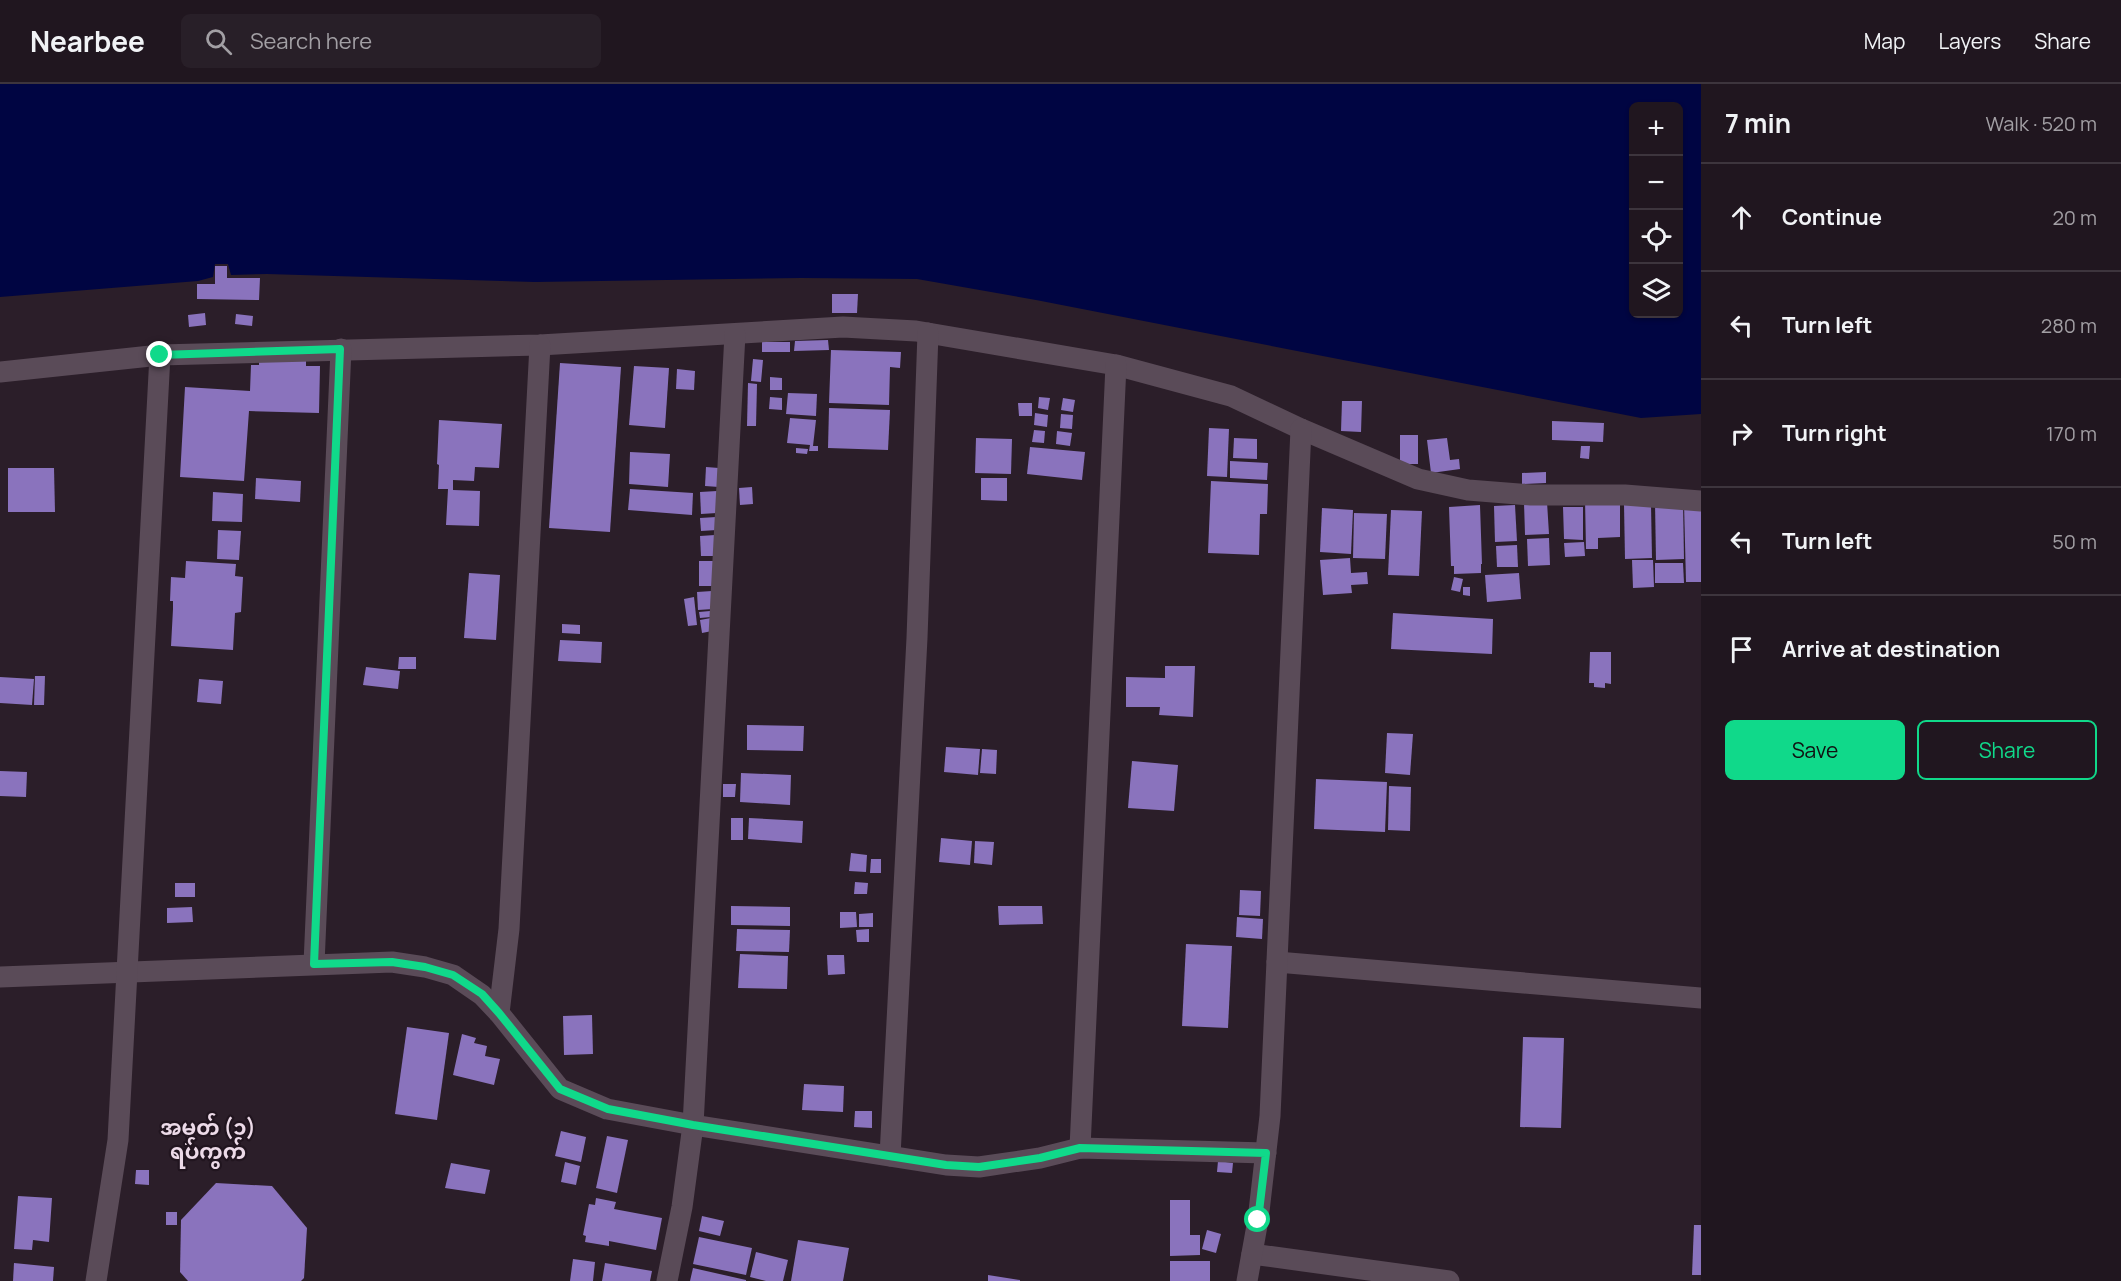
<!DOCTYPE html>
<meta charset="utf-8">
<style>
:root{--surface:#20161f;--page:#281f28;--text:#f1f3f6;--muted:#a29fa4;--line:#3d353d;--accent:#10d98a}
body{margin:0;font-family:Manrope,"Noto Sans Myanmar",sans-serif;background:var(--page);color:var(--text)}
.controls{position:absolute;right:18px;top:18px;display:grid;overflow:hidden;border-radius:9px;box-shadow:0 2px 4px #0004}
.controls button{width:54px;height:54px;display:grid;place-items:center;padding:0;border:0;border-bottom:2px solid var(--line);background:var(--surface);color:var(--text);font:30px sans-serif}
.stop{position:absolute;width:18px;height:18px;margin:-14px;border:4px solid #10d98a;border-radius:50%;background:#fff}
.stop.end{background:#10d98a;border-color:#fff;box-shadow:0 2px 6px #0008}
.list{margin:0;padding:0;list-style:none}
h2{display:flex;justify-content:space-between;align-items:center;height:78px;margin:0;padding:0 24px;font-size:26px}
h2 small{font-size:20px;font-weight:400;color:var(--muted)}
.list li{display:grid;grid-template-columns:39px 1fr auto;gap:18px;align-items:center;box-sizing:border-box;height:108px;padding:0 24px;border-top:2px solid var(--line)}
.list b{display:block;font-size:22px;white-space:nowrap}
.list em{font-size:20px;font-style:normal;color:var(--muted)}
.actions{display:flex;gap:12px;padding:18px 24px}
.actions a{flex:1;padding:14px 0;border:2px solid var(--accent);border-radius:9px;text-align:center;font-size:21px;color:var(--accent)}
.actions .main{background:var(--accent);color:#111}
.icon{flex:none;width:33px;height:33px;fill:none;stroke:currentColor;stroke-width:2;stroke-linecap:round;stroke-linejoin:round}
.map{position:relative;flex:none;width:1701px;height:1197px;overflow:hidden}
header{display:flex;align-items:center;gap:36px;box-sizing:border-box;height:84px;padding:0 30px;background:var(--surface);border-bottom:2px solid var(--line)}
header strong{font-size:28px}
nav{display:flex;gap:33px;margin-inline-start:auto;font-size:21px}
.search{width:420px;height:54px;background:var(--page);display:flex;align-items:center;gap:15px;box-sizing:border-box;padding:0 21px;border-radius:9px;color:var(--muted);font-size:22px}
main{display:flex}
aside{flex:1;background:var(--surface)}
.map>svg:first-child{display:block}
</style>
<header>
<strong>Nearbee</strong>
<div class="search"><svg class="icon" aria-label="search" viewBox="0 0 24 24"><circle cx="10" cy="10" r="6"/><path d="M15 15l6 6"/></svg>Search here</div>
<nav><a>Map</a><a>Layers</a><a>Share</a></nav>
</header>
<main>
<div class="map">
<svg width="1701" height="1197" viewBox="0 0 1701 1197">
<rect width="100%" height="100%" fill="#2b1e29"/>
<path fill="#000542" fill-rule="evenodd" d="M 0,0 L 1701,0 L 1701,330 L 1641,334 L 1036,216 L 917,195 L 801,194 L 535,198 L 267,190 L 231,191 L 228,180 L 215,180 L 213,193 L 198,197 L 0,213 ZM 1634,22 L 1678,22 L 1678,230 L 1634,230 Z"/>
<g fill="#8a73bd">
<path d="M 215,182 L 227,182 L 227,194 L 260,194 L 259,216 L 197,215 L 197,200 L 215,200 Z"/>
<path d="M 832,210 L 858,210 L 857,229 L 832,229 Z"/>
<path d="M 205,229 L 206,241 L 189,243 L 188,231 Z"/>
<path d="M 236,230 L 253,232 L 252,242 L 235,240 Z"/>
<path d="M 828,256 L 829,266 L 794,267 L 795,257 Z"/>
<rect x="762" y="258" width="28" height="10"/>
<path d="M 831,266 L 901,268 L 900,284 L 890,283 L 889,321 L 829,319 Z"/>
<path d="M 259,272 L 306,273 L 306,282 L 320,282 L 319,329 L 249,327 L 244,397 L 180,393 L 185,303 L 250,307 L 251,281 L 259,281 Z"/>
<path d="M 753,275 L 763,276 L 761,298 L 751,297 Z"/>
<path d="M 560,279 L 621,283 L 610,448 L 549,444 Z"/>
<path d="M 634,282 L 669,284 L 665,344 L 629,341 Z"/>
<path d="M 677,285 L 695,287 L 694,306 L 676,305 Z"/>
<path d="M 770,293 L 782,294 L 782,306 L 770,306 Z"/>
<path d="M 748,299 L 757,300 L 756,342 L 747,342 Z"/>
<path d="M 788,309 L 817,310 L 816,332 L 786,330 Z"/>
<path d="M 770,313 L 782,314 L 782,326 L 769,325 Z"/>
<path d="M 1039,313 L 1050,314 L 1048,326 L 1038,324 Z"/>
<path d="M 1063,314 L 1075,316 L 1073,328 L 1061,326 Z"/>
<path d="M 1342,317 L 1362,317 L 1361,348 L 1341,347 Z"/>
<path d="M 1018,319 L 1032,319 L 1032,332 L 1019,332 Z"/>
<path d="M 829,324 L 890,326 L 888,366 L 828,364 Z"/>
<path d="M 1035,329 L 1048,331 L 1047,343 L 1034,341 Z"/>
<path d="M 1061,330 L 1073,331 L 1072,345 L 1060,344 Z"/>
<path d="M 790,334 L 816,336 L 813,362 L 818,362 L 818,367 L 809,367 L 810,361 L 787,359 Z"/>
<path d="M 439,336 L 502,340 L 499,384 L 475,383 L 474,397 L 453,396 L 453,406 L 480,407 L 479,442 L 446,441 L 448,405 L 438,405 L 439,381 L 437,380 Z"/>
<path d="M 1552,337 L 1604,339 L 1603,358 L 1552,356 Z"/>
<path d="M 1209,344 L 1229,345 L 1227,393 L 1207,392 Z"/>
<path d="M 1034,346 L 1045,347 L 1044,359 L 1032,358 Z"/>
<path d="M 1057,347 L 1072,349 L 1070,362 L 1056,360 Z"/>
<rect x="1400" y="351" width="18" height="29"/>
<path d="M 976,354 L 1012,355 L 1011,390 L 975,389 Z"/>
<path d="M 1234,354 L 1257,355 L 1257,375 L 1233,374 Z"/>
<path d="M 1447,354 L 1450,376 L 1459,375 L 1460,385 L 1431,389 L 1427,356 Z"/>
<path d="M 1581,362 L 1590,362 L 1589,375 L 1580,374 Z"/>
<path d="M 1030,363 L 1085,368 L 1082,396 L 1027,390 Z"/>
<path d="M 796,364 L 808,365 L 807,370 L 796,369 Z"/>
<path d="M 630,368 L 670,370 L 668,403 L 629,400 Z"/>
<path d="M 1230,377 L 1268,379 L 1267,396 L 1230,394 Z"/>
<path d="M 706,383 L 719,384 L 719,403 L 705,402 Z"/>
<path d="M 8,384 L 54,384 L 55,428 L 8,428 Z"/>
<path d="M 1546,388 L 1546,399 L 1522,400 L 1522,389 Z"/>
<path d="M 256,394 L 301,397 L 300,418 L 255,415 Z"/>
<path d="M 981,394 L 1007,394 L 1007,417 L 981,416 Z"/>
<path d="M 1211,397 L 1268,400 L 1267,430 L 1260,430 L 1259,471 L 1208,469 Z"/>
<path d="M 752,403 L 753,420 L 740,421 L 739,404 Z"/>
<path d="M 630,405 L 693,409 L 692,431 L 628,426 Z"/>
<path d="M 717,407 L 717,429 L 701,430 L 700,408 Z"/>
<path d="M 213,408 L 243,410 L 242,438 L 212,437 Z"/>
<path d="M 1620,414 L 1620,453 L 1598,454 L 1598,465 L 1586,465 L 1585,415 Z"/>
<path d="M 1683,417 L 1684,475 L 1656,476 L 1655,418 Z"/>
<path d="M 1547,418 L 1549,450 L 1525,451 L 1524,419 Z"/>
<path d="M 1684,419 L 1701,419 L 1701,498 L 1686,498 Z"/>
<path d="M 1624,420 L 1651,420 L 1652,474 L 1625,475 Z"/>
<path d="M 1480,421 L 1482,480 L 1481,480 L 1481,489 L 1454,490 L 1454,482 L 1451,482 L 1449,423 Z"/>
<path d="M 1515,421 L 1517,457 L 1495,458 L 1494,422 Z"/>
<path d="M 1563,423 L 1583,423 L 1583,456 L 1564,455 Z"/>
<path d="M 1322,424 L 1353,426 L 1351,470 L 1320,468 Z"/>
<path d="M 1391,426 L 1422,427 L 1419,492 L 1388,491 Z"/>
<path d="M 1354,429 L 1387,430 L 1385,475 L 1353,474 Z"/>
<path d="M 716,433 L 717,446 L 701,447 L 700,434 Z"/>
<path d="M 218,446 L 241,447 L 239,476 L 217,475 Z"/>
<path d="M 715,451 L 716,472 L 701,472 L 700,452 Z"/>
<path d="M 1549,454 L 1550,481 L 1528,482 L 1527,455 Z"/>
<path d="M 1584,458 L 1585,472 L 1565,473 L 1564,459 Z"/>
<path d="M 1517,461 L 1518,483 L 1497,483 L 1496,462 Z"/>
<path d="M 1350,474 L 1351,489 L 1367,488 L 1368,500 L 1351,501 L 1352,509 L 1323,511 L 1320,476 Z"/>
<path d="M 1632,476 L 1653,476 L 1654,503 L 1633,504 Z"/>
<path d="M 186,477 L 236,480 L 235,492 L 243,493 L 241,528 L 235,529 L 233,566 L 171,562 L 173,525 L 173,517 L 170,517 L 171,493 L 185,494 Z"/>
<rect x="699" y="477" width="16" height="25"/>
<path d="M 1655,479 L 1683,479 L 1684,499 L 1655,499 Z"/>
<path d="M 469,489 L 500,491 L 496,556 L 464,554 Z"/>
<path d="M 1519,489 L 1521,515 L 1487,518 L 1485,491 Z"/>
<path d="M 1454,493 L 1463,495 L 1460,508 L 1451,506 Z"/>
<path d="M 1463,503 L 1470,503 L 1470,512 L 1463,511 Z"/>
<path d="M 712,507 L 713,525 L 698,526 L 697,508 Z"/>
<path d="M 694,513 L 697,541 L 688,542 L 684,515 Z"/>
<path d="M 710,527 L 711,533 L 700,534 L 699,528 Z"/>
<path d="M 1393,529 L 1493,535 L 1492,570 L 1391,565 Z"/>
<path d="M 711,534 L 712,547 L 702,549 L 700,536 Z"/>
<path d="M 562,540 L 580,541 L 580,550 L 562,549 Z"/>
<path d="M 560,556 L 602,558 L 601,579 L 558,577 Z"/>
<path d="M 1590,568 L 1611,568 L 1611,600 L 1605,599 L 1605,604 L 1594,603 L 1594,599 L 1589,599 Z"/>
<path d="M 399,573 L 416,573 L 416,585 L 398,585 Z"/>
<path d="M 1165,582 L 1195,582 L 1193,633 L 1159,631 L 1160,623 L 1126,623 L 1126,593 L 1165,594 Z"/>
<path d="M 366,583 L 400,587 L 398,605 L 363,601 Z"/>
<path d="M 35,592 L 45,592 L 44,621 L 34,621 Z"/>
<path d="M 0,593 L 34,595 L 32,621 L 0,619 Z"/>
<path d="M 199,595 L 223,597 L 221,620 L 197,618 Z"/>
<path d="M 747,641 L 804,642 L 803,667 L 747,666 Z"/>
<path d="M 1387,649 L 1413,650 L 1410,691 L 1385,689 Z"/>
<path d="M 946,663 L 980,665 L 978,691 L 944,688 Z"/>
<path d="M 982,665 L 997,666 L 996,690 L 980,689 Z"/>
<path d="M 1132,677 L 1178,681 L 1174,727 L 1128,724 Z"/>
<path d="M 0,687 L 27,688 L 26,713 L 0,712 Z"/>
<path d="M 741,689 L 791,691 L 790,721 L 740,718 Z"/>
<path d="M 1316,695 L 1387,698 L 1385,748 L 1314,745 Z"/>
<path d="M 723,700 L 736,700 L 735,713 L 723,713 Z"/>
<path d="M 1389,702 L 1411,703 L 1410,747 L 1388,746 Z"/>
<rect x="731" y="734" width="12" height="22"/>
<path d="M 749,734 L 803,737 L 802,759 L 748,755 Z"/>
<path d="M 941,754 L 972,757 L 970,781 L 939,778 Z"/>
<path d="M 975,757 L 994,758 L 992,781 L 974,779 Z"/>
<path d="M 851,769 L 867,771 L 866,788 L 849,787 Z"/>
<path d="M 871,775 L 881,775 L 881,789 L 870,789 Z"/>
<path d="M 855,798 L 868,799 L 867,810 L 854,810 Z"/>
<rect x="175" y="799" width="20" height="14"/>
<path d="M 1240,806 L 1261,807 L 1260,832 L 1239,831 Z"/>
<path d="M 731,822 L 790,823 L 790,842 L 731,841 Z"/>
<path d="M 998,822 L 1042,822 L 1043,840 L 999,841 Z"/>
<path d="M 192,823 L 193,838 L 167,839 L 167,824 Z"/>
<path d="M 840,828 L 856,828 L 857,843 L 840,844 Z"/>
<path d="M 873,829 L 873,843 L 859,843 L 859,830 Z"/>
<path d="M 1237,833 L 1263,835 L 1262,855 L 1236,853 Z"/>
<path d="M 737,845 L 790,846 L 789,868 L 736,867 Z"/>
<path d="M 869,845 L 869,858 L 857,858 L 856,846 Z"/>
<path d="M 1186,860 L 1232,862 L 1228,944 L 1182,942 Z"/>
<path d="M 740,870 L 788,872 L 787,905 L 738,904 Z"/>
<path d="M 827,871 L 844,871 L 845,890 L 828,891 Z"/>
<path d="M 592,931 L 593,970 L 564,971 L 563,932 Z"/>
<path d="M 407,943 L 449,949 L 437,1036 L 395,1030 Z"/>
<path d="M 462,950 L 476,954 L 474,959 L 487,962 L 485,972 L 500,975 L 494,1001 L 453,991 Z"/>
<path d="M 1523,953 L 1564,954 L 1561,1044 L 1520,1043 Z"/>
<path d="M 804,1000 L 844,1002 L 843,1028 L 802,1026 Z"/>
<path d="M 855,1027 L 872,1027 L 872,1044 L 854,1043 Z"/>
<path d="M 561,1047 L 586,1053 L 581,1078 L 555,1072 Z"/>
<path d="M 607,1052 L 628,1056 L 617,1109 L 596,1104 Z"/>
<path d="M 1218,1077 L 1233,1079 L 1232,1089 L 1217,1088 Z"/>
<path d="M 565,1078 L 580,1082 L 576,1101 L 561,1098 Z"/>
<path d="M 451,1079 L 490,1086 L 485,1110 L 445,1104 Z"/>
<path d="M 136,1086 L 149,1086 L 149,1101 L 135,1100 Z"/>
<path d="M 216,1099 L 272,1102 L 307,1144 L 304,1194 L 301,1197 L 188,1197 L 180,1188 L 181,1136 Z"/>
<path d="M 18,1112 L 52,1114 L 49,1158 L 33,1156 L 32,1166 L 14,1165 Z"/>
<path d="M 596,1114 L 616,1118 L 614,1125 L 662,1134 L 656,1166 L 609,1157 L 609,1162 L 585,1158 L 586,1152 L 583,1151 L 589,1120 L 595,1121 Z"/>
<path d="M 1170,1116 L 1190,1116 L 1190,1151 L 1200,1151 L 1200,1171 L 1170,1172 Z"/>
<rect x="166" y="1128" width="11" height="13"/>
<path d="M 702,1132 L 724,1137 L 720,1152 L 699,1147 Z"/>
<path d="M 1694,1141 L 1701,1141 L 1701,1191 L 1692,1191 Z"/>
<path d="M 1207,1146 L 1221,1150 L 1216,1169 L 1202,1165 Z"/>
<path d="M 699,1153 L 752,1164 L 746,1191 L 693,1180 Z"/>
<path d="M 798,1156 L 849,1164 L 843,1197 L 791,1197 Z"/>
<path d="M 756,1168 L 788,1176 L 783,1197 L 766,1197 L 750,1193 Z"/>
<path d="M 573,1175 L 595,1178 L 593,1197 L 570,1197 Z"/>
<rect x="1170" y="1177" width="40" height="20"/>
<path d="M 14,1179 L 54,1183 L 53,1197 L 13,1197 Z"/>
<path d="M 605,1179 L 652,1187 L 650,1197 L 602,1197 Z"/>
<path d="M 693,1184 L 746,1196 L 746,1197 L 690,1197 Z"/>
<path d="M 988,1191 L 1020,1196 L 1020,1197 L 988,1197 Z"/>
</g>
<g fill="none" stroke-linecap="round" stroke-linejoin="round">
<g stroke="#5a4b58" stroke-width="21">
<path d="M 0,288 L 160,271 L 540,261 L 843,243 L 916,247 L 1116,281 L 1231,312 L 1301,345 L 1418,395 L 1468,406 L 1531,411 L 1625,411 L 1701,417"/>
<path d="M 1277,878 L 1701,914"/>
<path d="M 314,880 L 341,265"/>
<path d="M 0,893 L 392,878 L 425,883 L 453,891 L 482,911 L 499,929 L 560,1005 L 607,1025 L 693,1041 L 946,1081 L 979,1083 L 1040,1074 L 1080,1064 L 1266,1069"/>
<path d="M 499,929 L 509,845 L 540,261"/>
<path d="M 1080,1064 L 1116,281"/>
<path d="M 890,1072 L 917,554 L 928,249"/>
<path d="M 1252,1170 L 1449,1197"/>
<path d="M 96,1197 L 118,1056 L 160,271"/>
<path d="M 667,1197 L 682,1123 L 693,1041 L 735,250"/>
<path d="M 1247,1197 L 1258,1136 L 1270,1032 L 1301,345"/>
</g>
</g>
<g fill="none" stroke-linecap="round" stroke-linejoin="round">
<path stroke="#10d98a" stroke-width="8" d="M 160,271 L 340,265 L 314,880 L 392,878 L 425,883 L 453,891 L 482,910 L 499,929 L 560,1005 L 608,1025 L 693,1041 L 946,1081 L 979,1083 L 1040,1074 L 1080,1064 L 1266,1069 L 1258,1136"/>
</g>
<g text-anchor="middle" stroke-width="4.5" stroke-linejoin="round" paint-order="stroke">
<g font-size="21" font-weight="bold" fill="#ecdae8" stroke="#21151f">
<text x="208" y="1051">အမှတ် (၁)<tspan x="208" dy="24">ရပ်ကွက်</tspan></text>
</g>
</g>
</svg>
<div class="controls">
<button>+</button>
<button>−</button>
<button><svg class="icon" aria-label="locate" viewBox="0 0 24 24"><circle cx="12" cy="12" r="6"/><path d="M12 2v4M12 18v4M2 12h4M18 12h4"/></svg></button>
<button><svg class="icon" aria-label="layers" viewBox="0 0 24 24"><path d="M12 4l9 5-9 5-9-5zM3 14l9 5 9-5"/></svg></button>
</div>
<div class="stop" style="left:1258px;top:1136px"></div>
<div class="stop end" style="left:160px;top:271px"></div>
</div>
<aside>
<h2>7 min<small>Walk · 520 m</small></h2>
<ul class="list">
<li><svg class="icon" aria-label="ahead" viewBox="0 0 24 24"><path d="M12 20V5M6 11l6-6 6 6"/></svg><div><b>Continue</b></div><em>20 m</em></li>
<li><svg class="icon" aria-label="left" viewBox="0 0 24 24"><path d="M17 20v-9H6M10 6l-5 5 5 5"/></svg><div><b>Turn left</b></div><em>280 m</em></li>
<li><svg class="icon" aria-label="right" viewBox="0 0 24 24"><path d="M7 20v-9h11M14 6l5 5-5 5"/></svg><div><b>Turn right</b></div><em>170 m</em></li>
<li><svg class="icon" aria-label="left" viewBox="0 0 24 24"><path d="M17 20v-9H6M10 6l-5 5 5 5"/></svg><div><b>Turn left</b></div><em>50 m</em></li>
<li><svg class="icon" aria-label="arrive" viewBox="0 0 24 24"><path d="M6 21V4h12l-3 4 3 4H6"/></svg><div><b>Arrive at destination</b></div></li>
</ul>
<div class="actions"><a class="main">Save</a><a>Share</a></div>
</aside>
</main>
